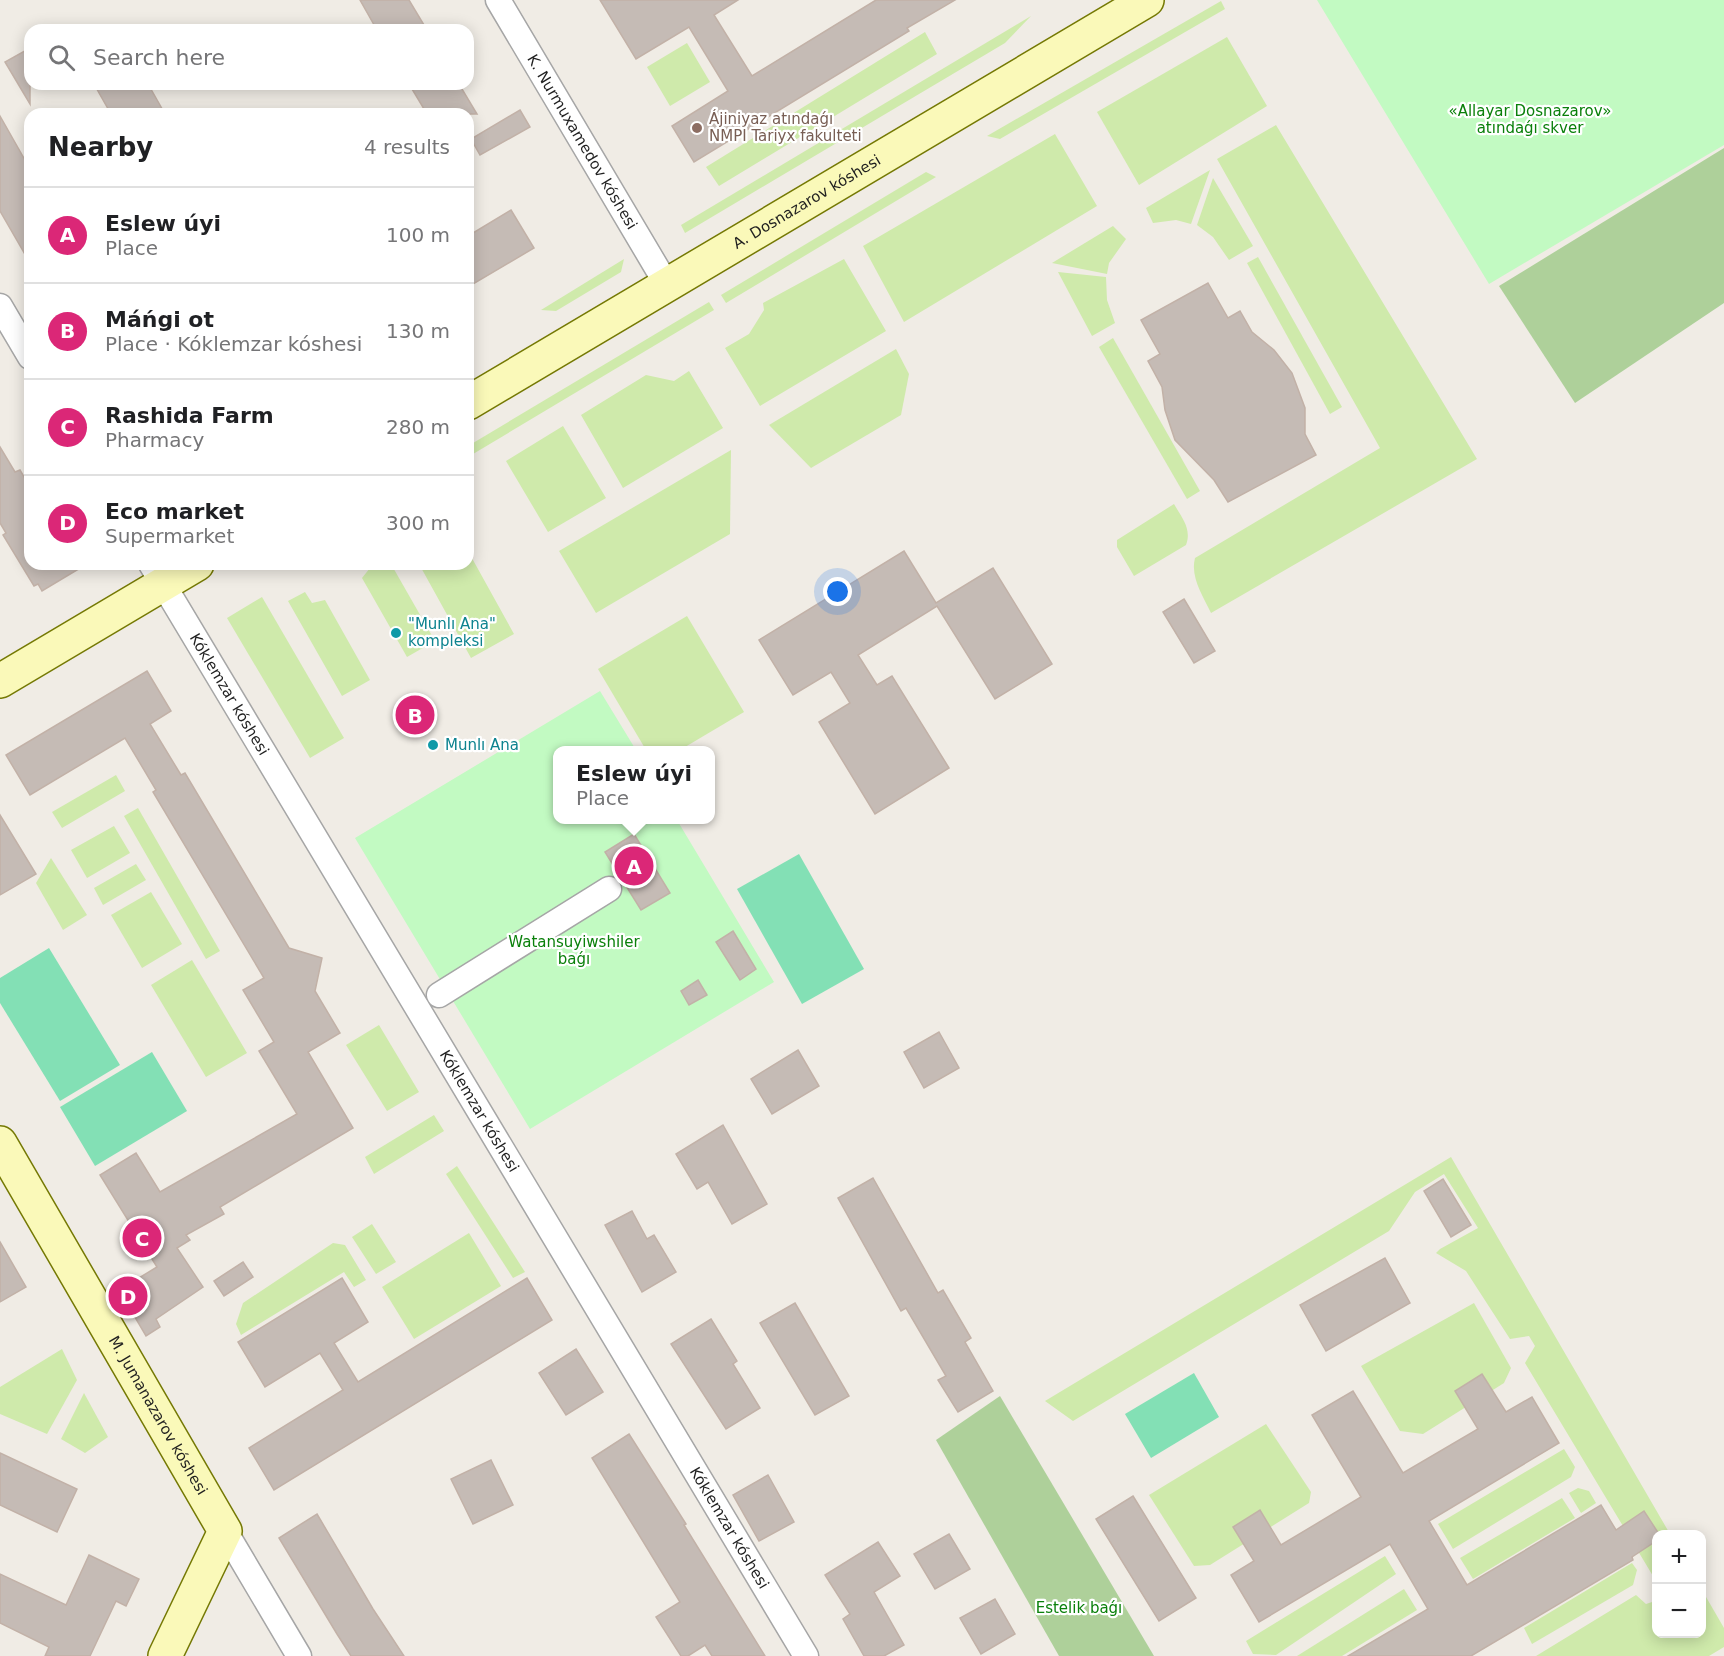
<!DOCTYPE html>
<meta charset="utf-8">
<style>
:root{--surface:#fff;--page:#f2f2f2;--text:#202124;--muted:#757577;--line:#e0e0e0;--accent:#db2777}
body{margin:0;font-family:"DejaVu Sans",sans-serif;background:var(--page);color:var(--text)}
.controls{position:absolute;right:18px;bottom:18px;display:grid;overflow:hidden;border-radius:12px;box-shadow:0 3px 15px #0003}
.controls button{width:54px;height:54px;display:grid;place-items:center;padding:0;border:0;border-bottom:2px solid var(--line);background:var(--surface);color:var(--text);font:30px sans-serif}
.you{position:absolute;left:838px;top:592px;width:21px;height:21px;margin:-15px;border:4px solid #fff;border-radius:50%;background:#1a73e8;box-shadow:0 0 0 9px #1a73e833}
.badge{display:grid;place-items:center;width:39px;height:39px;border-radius:50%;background:var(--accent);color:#fff;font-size:20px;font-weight:700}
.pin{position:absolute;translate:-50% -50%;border:3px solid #fff;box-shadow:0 2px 6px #0006}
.popup{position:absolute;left:553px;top:746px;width:162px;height:78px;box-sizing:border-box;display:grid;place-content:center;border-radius:12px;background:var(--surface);filter:drop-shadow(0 2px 4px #0005);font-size:20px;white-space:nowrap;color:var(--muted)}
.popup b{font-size:22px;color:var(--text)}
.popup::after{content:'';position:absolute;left:50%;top:100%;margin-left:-12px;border:12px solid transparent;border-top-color:var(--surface)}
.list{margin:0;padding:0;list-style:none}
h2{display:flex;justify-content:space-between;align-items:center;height:78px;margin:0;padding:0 24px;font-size:26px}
h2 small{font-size:20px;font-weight:400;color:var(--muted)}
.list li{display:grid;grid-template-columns:39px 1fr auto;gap:18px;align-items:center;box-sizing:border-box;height:96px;padding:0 24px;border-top:2px solid var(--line)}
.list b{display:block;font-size:22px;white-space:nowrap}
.list p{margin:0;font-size:20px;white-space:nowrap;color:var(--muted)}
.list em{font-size:20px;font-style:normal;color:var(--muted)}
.icon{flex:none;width:33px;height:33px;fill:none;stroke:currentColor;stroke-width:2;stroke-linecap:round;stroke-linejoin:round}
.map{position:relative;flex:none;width:1724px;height:1656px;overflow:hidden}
.search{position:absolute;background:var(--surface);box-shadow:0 3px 15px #0003;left:24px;top:24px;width:450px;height:66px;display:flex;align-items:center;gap:15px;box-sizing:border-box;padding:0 21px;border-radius:18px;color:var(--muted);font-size:22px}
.panel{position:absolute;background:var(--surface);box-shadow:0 3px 15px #0003;left:24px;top:108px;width:450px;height:462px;border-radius:18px}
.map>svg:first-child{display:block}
</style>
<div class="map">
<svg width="1724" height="1656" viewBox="0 0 1724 1656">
<rect width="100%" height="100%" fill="#f0ece5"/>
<g fill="#cfeaab">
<path d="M 1221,1 L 1225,9 L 1000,139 L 987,136 Z"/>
<path d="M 1031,16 L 1005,43 L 685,233 L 681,225 Z"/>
<path d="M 925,32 L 937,54 L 719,186 L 706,167 Z"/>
<path d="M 1227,37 L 1267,106 L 1139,185 L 1097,112 Z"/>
<path d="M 687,43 L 710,82 L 670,106 L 647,67 Z"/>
<path d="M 1276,125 L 1477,459 L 1211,613 C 1203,596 1190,577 1195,558 L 1380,448 L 1217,159 Z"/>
<path d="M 1055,134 L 1097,206 L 904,322 L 863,246 Z"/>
<path d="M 1210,170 L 1191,224 L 1176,220 L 1153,223 L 1146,208 Z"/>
<path d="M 926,172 L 936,177 L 726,303 L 721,295 Z"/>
<path d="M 1213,178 L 1253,246 L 1229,260 L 1213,237 L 1197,225 Z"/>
<path d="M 1113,226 L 1126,239 L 1109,263 L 1107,274 L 1052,263 Z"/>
<path d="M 1258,257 L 1342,407 L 1330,414 L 1247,263 Z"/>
<path d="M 624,259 L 621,272 L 556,311 L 541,310 Z"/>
<path d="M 844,259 L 886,331 L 760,406 L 725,348 L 749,334 L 764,310 L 763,303 Z"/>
<path d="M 1058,272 L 1106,277 L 1107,300 L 1115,323 L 1092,336 Z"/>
<path d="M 709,302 L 714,310 L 468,457 L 468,446 Z"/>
<path d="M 1113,338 L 1200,491 L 1187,499 L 1099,347 Z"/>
<path d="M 896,349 L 909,374 L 901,415 L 811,468 L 769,425 Z"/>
<path d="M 689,371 L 723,428 L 623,488 L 581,415 L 646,375 L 674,381 Z"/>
<path d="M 563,426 L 606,498 L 548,532 L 506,461 Z"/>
<path d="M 731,450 L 730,534 L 596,613 L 559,551 Z"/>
<path d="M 1174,504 C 1182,518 1192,529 1186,545 L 1134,576 L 1117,547 L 1117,540 Z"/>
<path d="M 468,551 L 514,634 L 471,658 L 419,564 L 468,564 Z"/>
<path d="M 368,564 L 391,564 L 435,641 L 407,657 L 362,578 L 370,568 Z"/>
<path d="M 305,592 L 312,603 L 325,600 L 370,680 L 342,696 L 288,601 Z"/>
<path d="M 262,597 L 344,738 L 310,758 L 227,618 Z"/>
<path d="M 687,616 L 744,712 L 680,750 L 646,750 L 598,669 Z"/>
<path d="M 116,775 L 125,791 L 62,828 L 52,812 Z"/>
<path d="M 138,808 L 220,951 L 206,959 L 124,816 Z"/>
<path d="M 114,826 L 130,853 L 87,878 L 71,850 Z"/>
<path d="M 51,858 L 87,915 L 63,930 L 36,883 Z"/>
<path d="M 136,864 L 146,880 L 103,905 L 94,888 Z"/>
<path d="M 151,892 L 182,944 L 142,968 L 111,915 Z"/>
<path d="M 192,960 L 247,1053 L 206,1077 L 151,985 Z"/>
<path d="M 379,1025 L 419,1092 L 387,1111 L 346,1045 Z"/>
<path d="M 434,1115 L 444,1131 L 374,1174 L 365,1157 Z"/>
<path d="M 1451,1157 L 1670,1534 L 1656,1534 L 1656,1634 L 1702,1634 L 1702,1590 L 1724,1628 L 1724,1647 L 1709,1656 L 1536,1656 L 1636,1595 L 1646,1604 L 1652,1602 L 1656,1581 L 1525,1363 L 1535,1346 L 1529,1336 L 1510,1339 L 1466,1271 L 1436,1253 L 1440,1249 L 1478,1228 L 1444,1174 L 1415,1192 L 1389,1231 L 1073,1421 L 1045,1401 Z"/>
<path d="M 457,1166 L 525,1272 L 513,1278 L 446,1174 Z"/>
<path d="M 372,1224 L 396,1262 L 376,1274 L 352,1237 Z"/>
<path d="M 469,1233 L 501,1286 L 414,1339 L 382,1287 Z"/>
<path d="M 333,1243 L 345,1245 L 366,1280 L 354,1287 L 344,1272 L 241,1335 L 236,1324 L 243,1303 Z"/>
<path d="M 1474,1303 L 1511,1368 L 1504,1383 L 1423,1434 L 1400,1431 L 1361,1366 Z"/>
<path d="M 62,1349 L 77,1380 L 47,1434 L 0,1414 L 0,1387 Z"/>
<path d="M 84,1393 L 108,1437 L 85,1453 L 61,1439 Z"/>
<path d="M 1266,1424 L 1311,1492 L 1309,1503 L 1210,1565 L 1194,1566 L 1149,1495 Z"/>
<path d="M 1564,1449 L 1575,1467 L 1571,1477 L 1453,1549 L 1438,1524 Z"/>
<path d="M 1578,1488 L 1589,1491 L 1596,1503 L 1581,1513 L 1569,1493 Z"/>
<path d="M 1562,1498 L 1575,1518 L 1473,1579 L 1460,1558 Z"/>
<path d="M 1385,1556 L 1396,1574 L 1276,1655 L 1253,1654 L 1246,1641 Z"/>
<path d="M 1632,1563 L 1637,1570 L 1633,1585 L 1532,1644 L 1524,1628 Z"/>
<path d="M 1404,1589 L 1417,1610 L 1342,1656 L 1297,1656 Z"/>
</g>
<g fill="#aed09a">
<path d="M 1724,148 L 1724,303 L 1575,403 L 1499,286 Z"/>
<path d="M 1000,1396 L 1154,1656 L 1059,1656 L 936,1440 Z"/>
</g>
<g fill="#c2fac2">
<path d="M 1317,0 L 1724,0 L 1724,145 L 1489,284 Z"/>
<path d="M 600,691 L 636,750 L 558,750 L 558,820 L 677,820 L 774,982 L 530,1129 L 355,838 Z"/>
</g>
<g fill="#83e0b5">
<path d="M 799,854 L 864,969 L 802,1004 L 737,889 Z"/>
<path d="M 49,948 L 120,1065 L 60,1101 L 0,1003 L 0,978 Z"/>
<path d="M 152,1052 L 187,1111 L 95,1166 L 60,1107 Z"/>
<path d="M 1194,1373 L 1219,1417 L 1151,1458 L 1125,1414 Z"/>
</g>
<g fill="#c5bbb5" stroke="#c2b1a7" stroke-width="1.5">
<path d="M 360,0 L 409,0 L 427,30 L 377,30 Z"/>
<path d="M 600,0 L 738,0 L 714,15 L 752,76 L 876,0 L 955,0 L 907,28 L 909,31 L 694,162 L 672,126 L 728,91 L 689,27 L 636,59 Z"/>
<path d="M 30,48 L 30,104 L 5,62 Z"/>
<path d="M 94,84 L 148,84 L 165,114 L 111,114 Z"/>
<path d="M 409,84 L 459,84 L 477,114 L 427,114 Z"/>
<path d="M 520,110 L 530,127 L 480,155 L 471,139 Z"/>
<path d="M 0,116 L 30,169 L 30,263 L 0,211 Z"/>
<path d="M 511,210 L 534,248 L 468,287 L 468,236 Z"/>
<path d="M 1208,283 L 1228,318 L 1240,311 L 1252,332 L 1274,350 L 1292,373 L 1305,408 L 1305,434 L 1316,455 L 1228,502 L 1214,480 L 1175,440 L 1165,410 L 1162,387 L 1148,361 L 1160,354 L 1141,320 Z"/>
<path d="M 0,447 L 15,472 L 20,470 L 30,487 L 30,564 L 87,564 L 42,591 L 38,584 L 34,586 L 3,535 L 6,533 L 0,523 Z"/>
<path d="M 904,551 L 936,603 L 993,568 L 1052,664 L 995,699 L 937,606 L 858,655 L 877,685 L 892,676 L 949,768 L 875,814 L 819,722 L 850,703 L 831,672 L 793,695 L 759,640 Z"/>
<path d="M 1184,599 L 1215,651 L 1194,663 L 1163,612 Z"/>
<path d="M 147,671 L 171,711 L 150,724 L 181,775 L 185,773 L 289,948 L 322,958 L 315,991 L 340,1033 L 308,1052 L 353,1128 L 220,1207 L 224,1214 L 186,1235 L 190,1240 L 177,1248 L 203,1287 L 156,1319 L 160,1327 L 146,1336 L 119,1290 L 157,1267 L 100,1175 L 136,1153 L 160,1192 L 297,1114 L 259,1051 L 274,1042 L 243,990 L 264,978 L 153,792 L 156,790 L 125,738 L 30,795 L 6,755 Z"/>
<path d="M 0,815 L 36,874 L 0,895 Z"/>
<path d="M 634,834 L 670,893 L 641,910 L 605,852 Z"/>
<path d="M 733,931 L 756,969 L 740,980 L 716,942 Z"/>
<path d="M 698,980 L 707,995 L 689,1005 L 681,991 Z"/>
<path d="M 939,1032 L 959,1068 L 924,1088 L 904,1052 Z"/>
<path d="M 798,1050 L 819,1086 L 772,1114 L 751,1079 Z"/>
<path d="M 723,1125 L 767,1204 L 732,1224 L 708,1182 L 697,1189 L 676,1154 Z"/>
<path d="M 873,1178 L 938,1293 L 943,1290 L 971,1338 L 965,1342 L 993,1391 L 958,1412 L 938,1380 L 946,1376 L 906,1308 L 901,1311 L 838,1198 Z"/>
<path d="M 1443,1179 L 1471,1225 L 1451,1237 L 1424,1191 Z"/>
<path d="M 632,1211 L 647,1239 L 654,1235 L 676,1272 L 642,1292 L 605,1225 Z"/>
<path d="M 0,1242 L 26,1287 L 0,1302 Z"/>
<path d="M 1385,1258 L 1410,1303 L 1326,1351 L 1300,1305 Z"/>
<path d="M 243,1262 L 253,1277 L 224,1296 L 214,1281 Z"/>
<path d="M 342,1278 L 368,1322 L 334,1343 L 358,1382 L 527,1278 L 552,1320 L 274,1490 L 249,1448 L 343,1390 L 320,1353 L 265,1387 L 238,1342 Z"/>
<path d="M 795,1303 L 849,1396 L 815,1415 L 760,1323 Z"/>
<path d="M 711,1319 L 737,1361 L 733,1364 L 760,1408 L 726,1429 L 671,1344 Z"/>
<path d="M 576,1349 L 603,1392 L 566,1415 L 539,1373 Z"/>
<path d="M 1482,1374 L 1506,1412 L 1532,1397 L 1559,1443 L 1429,1521 L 1467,1585 L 1601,1505 L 1616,1530 L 1644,1511 L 1659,1534 L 1656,1534 L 1656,1541 L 1632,1557 L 1633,1560 L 1471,1656 L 1348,1656 L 1428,1609 L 1390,1544 L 1259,1622 L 1231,1575 L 1254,1561 L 1233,1527 L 1260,1510 L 1281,1545 L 1361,1497 L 1312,1415 L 1353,1391 L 1403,1473 L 1478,1429 L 1455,1391 Z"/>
<path d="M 629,1434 L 686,1524 L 684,1525 L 765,1656 L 712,1656 L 705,1645 L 688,1656 L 681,1656 L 656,1617 L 680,1602 L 592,1458 Z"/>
<path d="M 0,1453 L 77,1489 L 57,1532 L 0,1505 Z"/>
<path d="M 491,1460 L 513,1505 L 473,1524 L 451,1479 Z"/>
<path d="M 768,1475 L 794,1522 L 759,1541 L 733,1495 Z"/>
<path d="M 1133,1496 L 1196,1598 L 1159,1621 L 1096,1519 Z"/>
<path d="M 317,1514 L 373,1609 L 404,1656 L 351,1656 L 337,1634 L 279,1538 Z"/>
<path d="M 949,1534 L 970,1569 L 935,1589 L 914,1554 Z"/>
<path d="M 878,1542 L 900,1576 L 874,1592 L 904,1645 L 884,1656 L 864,1656 L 843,1619 L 850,1614 L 825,1575 Z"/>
<path d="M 89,1555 L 139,1579 L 126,1606 L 116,1601 L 90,1656 L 45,1656 L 49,1647 L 0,1623 L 0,1574 L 66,1605 Z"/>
<path d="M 995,1599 L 1015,1634 L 981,1654 L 960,1618 Z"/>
</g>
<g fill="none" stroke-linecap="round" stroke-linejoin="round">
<defs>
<g id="street">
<path id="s1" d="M 498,0 L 667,285"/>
<path d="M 0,306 L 30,357"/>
<path id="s2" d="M 151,564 L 806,1656"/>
<path d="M 439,995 L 609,889"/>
<path d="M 225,1531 L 299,1656"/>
</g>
<g id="secondary">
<path id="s3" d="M 468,403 L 1147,0"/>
<path d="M 0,681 L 197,564"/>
<path id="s4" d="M 0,1143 L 225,1531 L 165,1656"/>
</g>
</defs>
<use href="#street" stroke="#a6a6a6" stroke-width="27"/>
<use href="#secondary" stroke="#757904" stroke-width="36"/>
<use href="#street" stroke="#fff" stroke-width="24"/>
<use href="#secondary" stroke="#faf9b9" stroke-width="33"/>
</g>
<circle fill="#8d6e63" stroke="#fff" stroke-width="2" cx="697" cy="128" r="6"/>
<g fill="#0f9aa8" stroke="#fff" stroke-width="2">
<circle cx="396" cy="633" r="6"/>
<circle cx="433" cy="745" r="6"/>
</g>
<g text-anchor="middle" stroke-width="4.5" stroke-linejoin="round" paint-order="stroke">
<g font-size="15" fill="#0a800b" stroke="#fff">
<text x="1530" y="116">«Allayar Dosnazarov»<tspan x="1530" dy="17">atındaǵı skver</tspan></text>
<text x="574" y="947">Watansuyiwshiler<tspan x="574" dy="17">baǵı</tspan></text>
<text x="1079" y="1613">Estelik baǵı</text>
</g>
<g font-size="15" fill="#785e54" stroke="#fff" text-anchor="start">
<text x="709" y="124">Ájiniyaz atındaǵı<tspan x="709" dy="17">NMPI Tariyx fakulteti</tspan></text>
</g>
<g font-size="15" fill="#1f1f1f" stroke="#fff">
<text dy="5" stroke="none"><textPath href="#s1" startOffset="165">K. Nurmuxamedov kóshesi</textPath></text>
<text dy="5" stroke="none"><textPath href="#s3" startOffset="394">A. Dosnazarov kóshesi</textPath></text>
<text dy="5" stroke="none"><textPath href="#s2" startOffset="152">Kóklemzar kóshesi</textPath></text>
<text dy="5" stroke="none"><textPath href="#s2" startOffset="638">Kóklemzar kóshesi</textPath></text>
<text dy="5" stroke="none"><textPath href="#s4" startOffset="315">M. Jumanazarov kóshesi</textPath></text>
<text dy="5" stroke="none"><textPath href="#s2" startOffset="1124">Kóklemzar kóshesi</textPath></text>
</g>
<g font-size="15" fill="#0d838f" stroke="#fff" text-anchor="start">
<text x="408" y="629">"Munlı Ana"<tspan x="408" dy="17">kompleksi</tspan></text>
<text x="445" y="750">Munlı Ana</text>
</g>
</g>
</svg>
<div class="controls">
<button>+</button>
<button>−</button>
</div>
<div class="you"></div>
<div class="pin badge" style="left:634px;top:866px">A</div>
<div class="popup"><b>Eslew úyi</b>Place</div>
<div class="pin badge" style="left:415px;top:715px">B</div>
<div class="pin badge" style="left:142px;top:1238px">C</div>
<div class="pin badge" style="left:128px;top:1296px">D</div>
<div class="search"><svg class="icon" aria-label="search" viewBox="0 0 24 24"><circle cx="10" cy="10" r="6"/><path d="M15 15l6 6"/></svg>Search here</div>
<section class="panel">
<h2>Nearby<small>4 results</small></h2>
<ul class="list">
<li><span class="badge">A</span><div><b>Eslew úyi</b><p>Place</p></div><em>100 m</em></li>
<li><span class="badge">B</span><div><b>Máńgi ot</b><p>Place · Kóklemzar kóshesi</p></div><em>130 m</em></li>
<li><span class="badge">C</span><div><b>Rashida Farm</b><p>Pharmacy</p></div><em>280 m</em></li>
<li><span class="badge">D</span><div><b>Eco market</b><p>Supermarket</p></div><em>300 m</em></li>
</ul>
</section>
</div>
